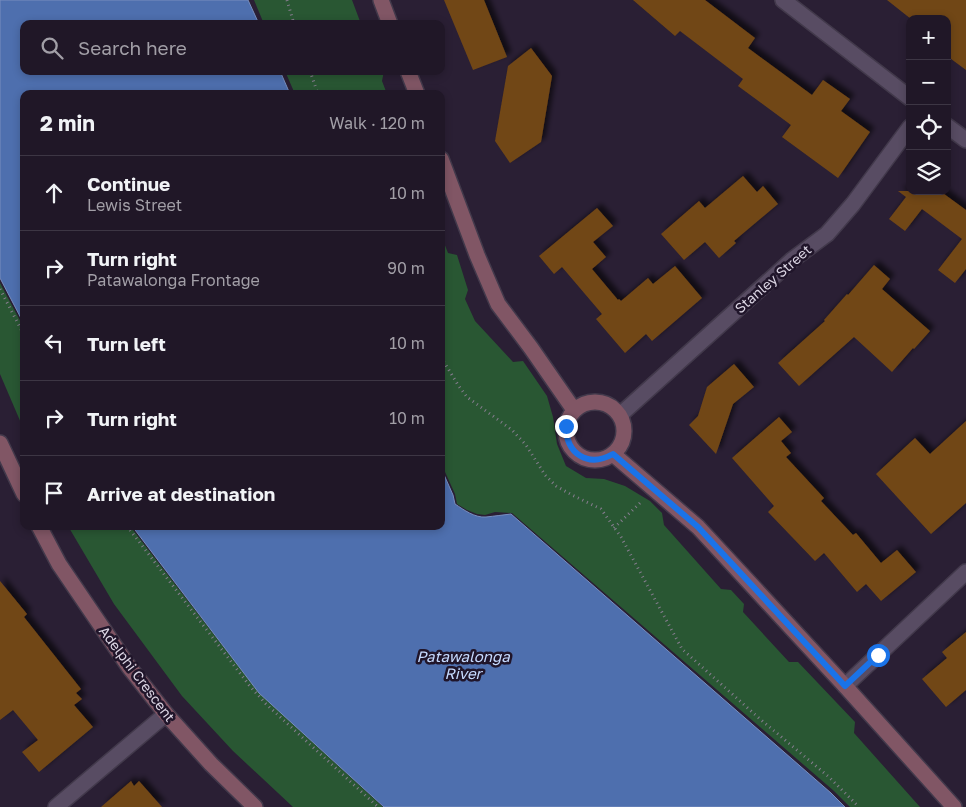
<!DOCTYPE html>
<meta charset="utf-8">
<style>
:root{--surface:#201727;--page:#2d2433;--text:#f1f3f6;--muted:#a29fa7;--line:#3d3644}
body{margin:0;font-family:"Golos Text",sans-serif;background:var(--page);color:var(--text)}
.controls{position:absolute;right:15px;top:15px;display:grid;overflow:hidden;border-radius:10px;box-shadow:0 2px 8px #0003}
.controls button{width:45px;height:45px;display:grid;place-items:center;padding:0;border:0;border-bottom:1px solid var(--line);background:var(--surface);color:var(--text);font:25px sans-serif}
.stop{position:absolute;width:15px;height:15px;margin:-11px;border:4px solid #1a73e8;border-radius:50%;background:#fff}
.stop.end{background:#1a73e8;border-color:#fff;box-shadow:0 1px 5px #0008}
.list{margin:0;padding:0;list-style:none}
h2{display:flex;justify-content:space-between;align-items:center;height:65px;margin:0;padding:0 20px;font-size:21px}
h2 small{font-size:16px;font-weight:400;color:var(--muted)}
.list li{display:grid;grid-template-columns:32px 1fr auto;gap:15px;align-items:center;box-sizing:border-box;height:75px;padding:0 20px;border-top:1px solid var(--line)}
.list b{display:block;font-size:19px;white-space:nowrap}
.list p{margin:0;font-size:16px;white-space:nowrap;color:var(--muted)}
.list em{font-size:16px;font-style:normal;color:var(--muted)}
.icon{flex:none;width:28px;height:28px;fill:none;stroke:currentColor;stroke-width:2;stroke-linecap:round;stroke-linejoin:round}
.map{position:relative;flex:none;width:966px;height:807px;overflow:hidden}
.search{position:absolute;background:var(--surface);box-shadow:0 2px 8px #0003;left:20px;top:20px;width:425px;height:55px;display:flex;align-items:center;gap:12px;box-sizing:border-box;padding:0 18px;border-radius:10px;color:var(--muted);font-size:19px}
.panel{position:absolute;background:var(--surface);box-shadow:0 2px 8px #0003;left:20px;top:90px;width:425px;height:440px;border-radius:10px}
.map>svg:first-child{display:block}
</style>
<div class="map">
<svg width="966" height="807" viewBox="0 0 966 807">
<defs>
<filter id="shadow"><feDropShadow dx="4.5" dy="-4.5" stdDeviation="2.5" flood-color="#0009"/></filter>
</defs>
<rect width="100%" height="100%" fill="#2a1f34"/>
<g fill="#295733">
<path d="M 254,0 L 352,0 L 361,24 L 264,24 Z"/>
<path d="M 285,71 L 384,71 L 382,81 L 387,94 L 295,94 Z"/>
<path d="M 441,235 L 448,253 L 457,255 L 468,290 L 465,299 L 475,321 L 513,362 L 523,361 L 547,396 L 553,417 L 557,444 L 566,466 L 586,478 L 604,479 L 625,486 L 650,501 L 662,513 L 664,525 L 721,589 L 731,590 L 744,604 L 743,612 L 789,662 L 798,662 L 855,722 L 854,733 L 920,807 L 850,807 L 834,791 L 512,513 L 495,512 L 485,515 L 477,514 L 467,510 L 457,504 L 455,494 L 441,463 Z"/>
<path d="M 0,283 L 24,328 L 24,430 L 0,374 Z"/>
<path d="M 68,526 L 130,526 L 259,693 L 383,807 L 293,807 L 233,751 L 182,696 L 114,604 Z"/>
</g>
<g fill="#4e6fae" stroke="#788ebe">
<path d="M 0,0 L 248,0 L 259,24 L 24,24 L 24,71 L 280,71 L 290,94 L 24,94 L 24,324 L 0,278 Z"/>
<path d="M 441,468 L 453,495 L 455,504 C 464,510 475,518 486,517 C 495,516 503,515 511,514 L 831,793 L 845,807 L 384,807 L 259,693 L 132,526 L 441,526 Z"/>
</g>
<g fill="#714715" filter="url(#shadow)">
<path d="M 444,0 L 484,0 L 507,57 L 473,70 Z"/>
<path d="M 633,0 L 705,0 L 755,38 L 748,48 L 812,95 L 823,80 L 850,99 L 841,111 L 870,132 L 838,178 L 782,137 L 791,125 L 738,86 L 743,79 L 680,31 L 675,36 Z"/>
<path d="M 887,0 L 966,0 L 966,70 L 947,56 L 947,19 L 911,19 Z"/>
<path d="M 531,48 L 552,76 L 541,142 L 510,163 L 495,141 L 508,66 Z"/>
<path d="M 743,176 L 757,192 L 763,186 L 778,204 L 734,241 L 736,243 L 719,258 L 705,242 L 684,260 L 661,234 L 699,201 L 705,208 Z"/>
<path d="M 898,191 L 940,191 L 966,210 L 966,269 L 955,283 L 938,270 L 962,239 L 922,209 L 905,231 L 889,219 L 906,197 Z"/>
<path d="M 597,208 L 613,226 L 593,242 L 606,257 L 592,269 L 618,300 L 619,299 L 621,301 L 648,278 L 653,284 L 675,266 L 702,298 L 652,341 L 646,334 L 625,353 L 596,319 L 602,314 L 562,267 L 554,274 L 539,256 Z"/>
<path d="M 874,265 L 890,279 L 882,289 L 930,331 L 914,349 L 913,348 L 892,372 L 854,337 L 799,386 L 778,363 L 825,321 L 824,320 L 847,294 L 848,295 Z"/>
<path d="M 734,364 L 754,387 L 733,404 L 716,454 L 689,425 L 698,416 L 707,387 Z"/>
<path d="M 779,417 L 792,432 L 781,441 L 791,453 L 786,457 L 824,498 L 821,501 L 853,535 L 856,533 L 881,563 L 897,550 L 916,572 L 881,601 L 866,584 L 857,592 L 824,553 L 815,561 L 768,512 L 774,506 L 732,458 Z"/>
<path d="M 966,421 L 966,503 L 931,534 L 876,474 L 915,438 L 930,454 Z"/>
<path d="M 0,581 L 27,614 L 24,617 L 81,689 L 76,693 L 82,699 L 74,705 L 93,727 L 39,772 L 22,752 L 38,740 L 13,710 L 0,720 Z"/>
<path d="M 966,632 L 966,690 L 946,707 L 922,679 L 947,658 L 942,652 Z"/>
<path d="M 131,781 L 134,786 L 139,781 L 162,807 L 101,807 Z"/>
</g>
<g fill="none" stroke-linecap="round" stroke-linejoin="round">
<defs>
<g id="street">
<path d="M 783,0 L 910,98"/>
<path d="M 947,126 L 966,140"/>
<path d="M 620,415 L 792,260 L 827,234 L 853,204 L 910,127"/>
<path d="M 845,686 L 966,572"/>
<path d="M 56,807 L 166,714"/>
</g>
<g id="secondary">
<path d="M 381,0 L 390,24"/>
<path d="M 408,71 L 417,94"/>
<path d="M 441,159 L 477,255 L 498,304 L 531,348 L 574,410"/>
<circle cx="595" cy="431" r="29"/>
<path d="M 0,443 L 24,494"/>
<path d="M 613,454 L 698,527 L 845,686 L 954,807"/>
<path d="M 39,526 L 59,564 L 129,667 L 166,714 L 211,764 L 255,807"/>
</g>
</defs>
<use href="#street" stroke="#42394b" stroke-width="18"/>
<use href="#secondary" stroke="#42394b" stroke-width="18"/>
<g stroke="#867d8f" stroke-width="3" stroke-dasharray="1 4" stroke-linecap="butt">
<path d="M 287,0 L 294,24"/>
<path d="M 310,71 L 318,94"/>
<path d="M 0,289 L 24,335"/>
<path d="M 441,357 L 458,385 L 467,397 L 512,430 L 526,445 L 545,475 L 556,486 L 572,495 L 601,509 L 621,537 L 682,649 L 760,719 L 829,777 L 859,807"/>
<path d="M 127,526 L 249,685 L 266,704 L 378,807"/>
<path d="M 614,528 L 641,502"/>
</g>
<use href="#street" stroke="#584c63" stroke-width="15"/>
<use href="#secondary" stroke="#815665" stroke-width="15"/>
</g>
<g fill="none" stroke-linecap="round" stroke-linejoin="round">
<path stroke="#1a73e8" stroke-width="6" d="M 566,426 C 566,454 588,468 613,454 L 698,527 L 845,686 L 878,655"/>
</g>
<g text-anchor="middle" stroke-width="5" stroke-linejoin="round" paint-order="stroke">
<g font-size="14" fill="#dbd5e3" stroke="#20152a">
<text transform="translate(773 279) rotate(-41)" y="5">Stanley Street</text>
<text transform="translate(137 674) rotate(53)" y="5">Adelphi Crescent</text>
</g>
<g font-size="15" font-style="italic" fill="#c6daff" stroke="#20152a">
<text x="463" y="662">Patawalonga<tspan x="463" dy="17">River</tspan></text>
</g>
</g>
</svg>
<div class="controls">
<button>+</button>
<button>−</button>
<button><svg class="icon" aria-label="locate" viewBox="0 0 24 24"><circle cx="12" cy="12" r="6"/><path d="M12 2v4M12 18v4M2 12h4M18 12h4"/></svg></button>
<button><svg class="icon" aria-label="layers" viewBox="0 0 24 24"><path d="M12 4l9 5-9 5-9-5zM3 14l9 5 9-5"/></svg></button>
</div>
<div class="stop" style="left:878px;top:655px"></div>
<div class="stop end" style="left:566px;top:426px"></div>
<div class="search"><svg class="icon" aria-label="search" viewBox="0 0 24 24"><circle cx="10" cy="10" r="6"/><path d="M15 15l6 6"/></svg>Search here</div>
<section class="panel">
<h2>2 min<small>Walk · 120 m</small></h2>
<ul class="list">
<li><svg class="icon" aria-label="ahead" viewBox="0 0 24 24"><path d="M12 20V5M6 11l6-6 6 6"/></svg><div><b>Continue</b><p>Lewis Street</p></div><em>10 m</em></li>
<li><svg class="icon" aria-label="right" viewBox="0 0 24 24"><path d="M7 20v-9h11M14 6l5 5-5 5"/></svg><div><b>Turn right</b><p>Patawalonga Frontage</p></div><em>90 m</em></li>
<li><svg class="icon" aria-label="left" viewBox="0 0 24 24"><path d="M17 20v-9H6M10 6l-5 5 5 5"/></svg><div><b>Turn left</b></div><em>10 m</em></li>
<li><svg class="icon" aria-label="right" viewBox="0 0 24 24"><path d="M7 20v-9h11M14 6l5 5-5 5"/></svg><div><b>Turn right</b></div><em>10 m</em></li>
<li><svg class="icon" aria-label="arrive" viewBox="0 0 24 24"><path d="M6 21V4h12l-3 4 3 4H6"/></svg><div><b>Arrive at destination</b></div></li>
</ul>
</section>
</div>
